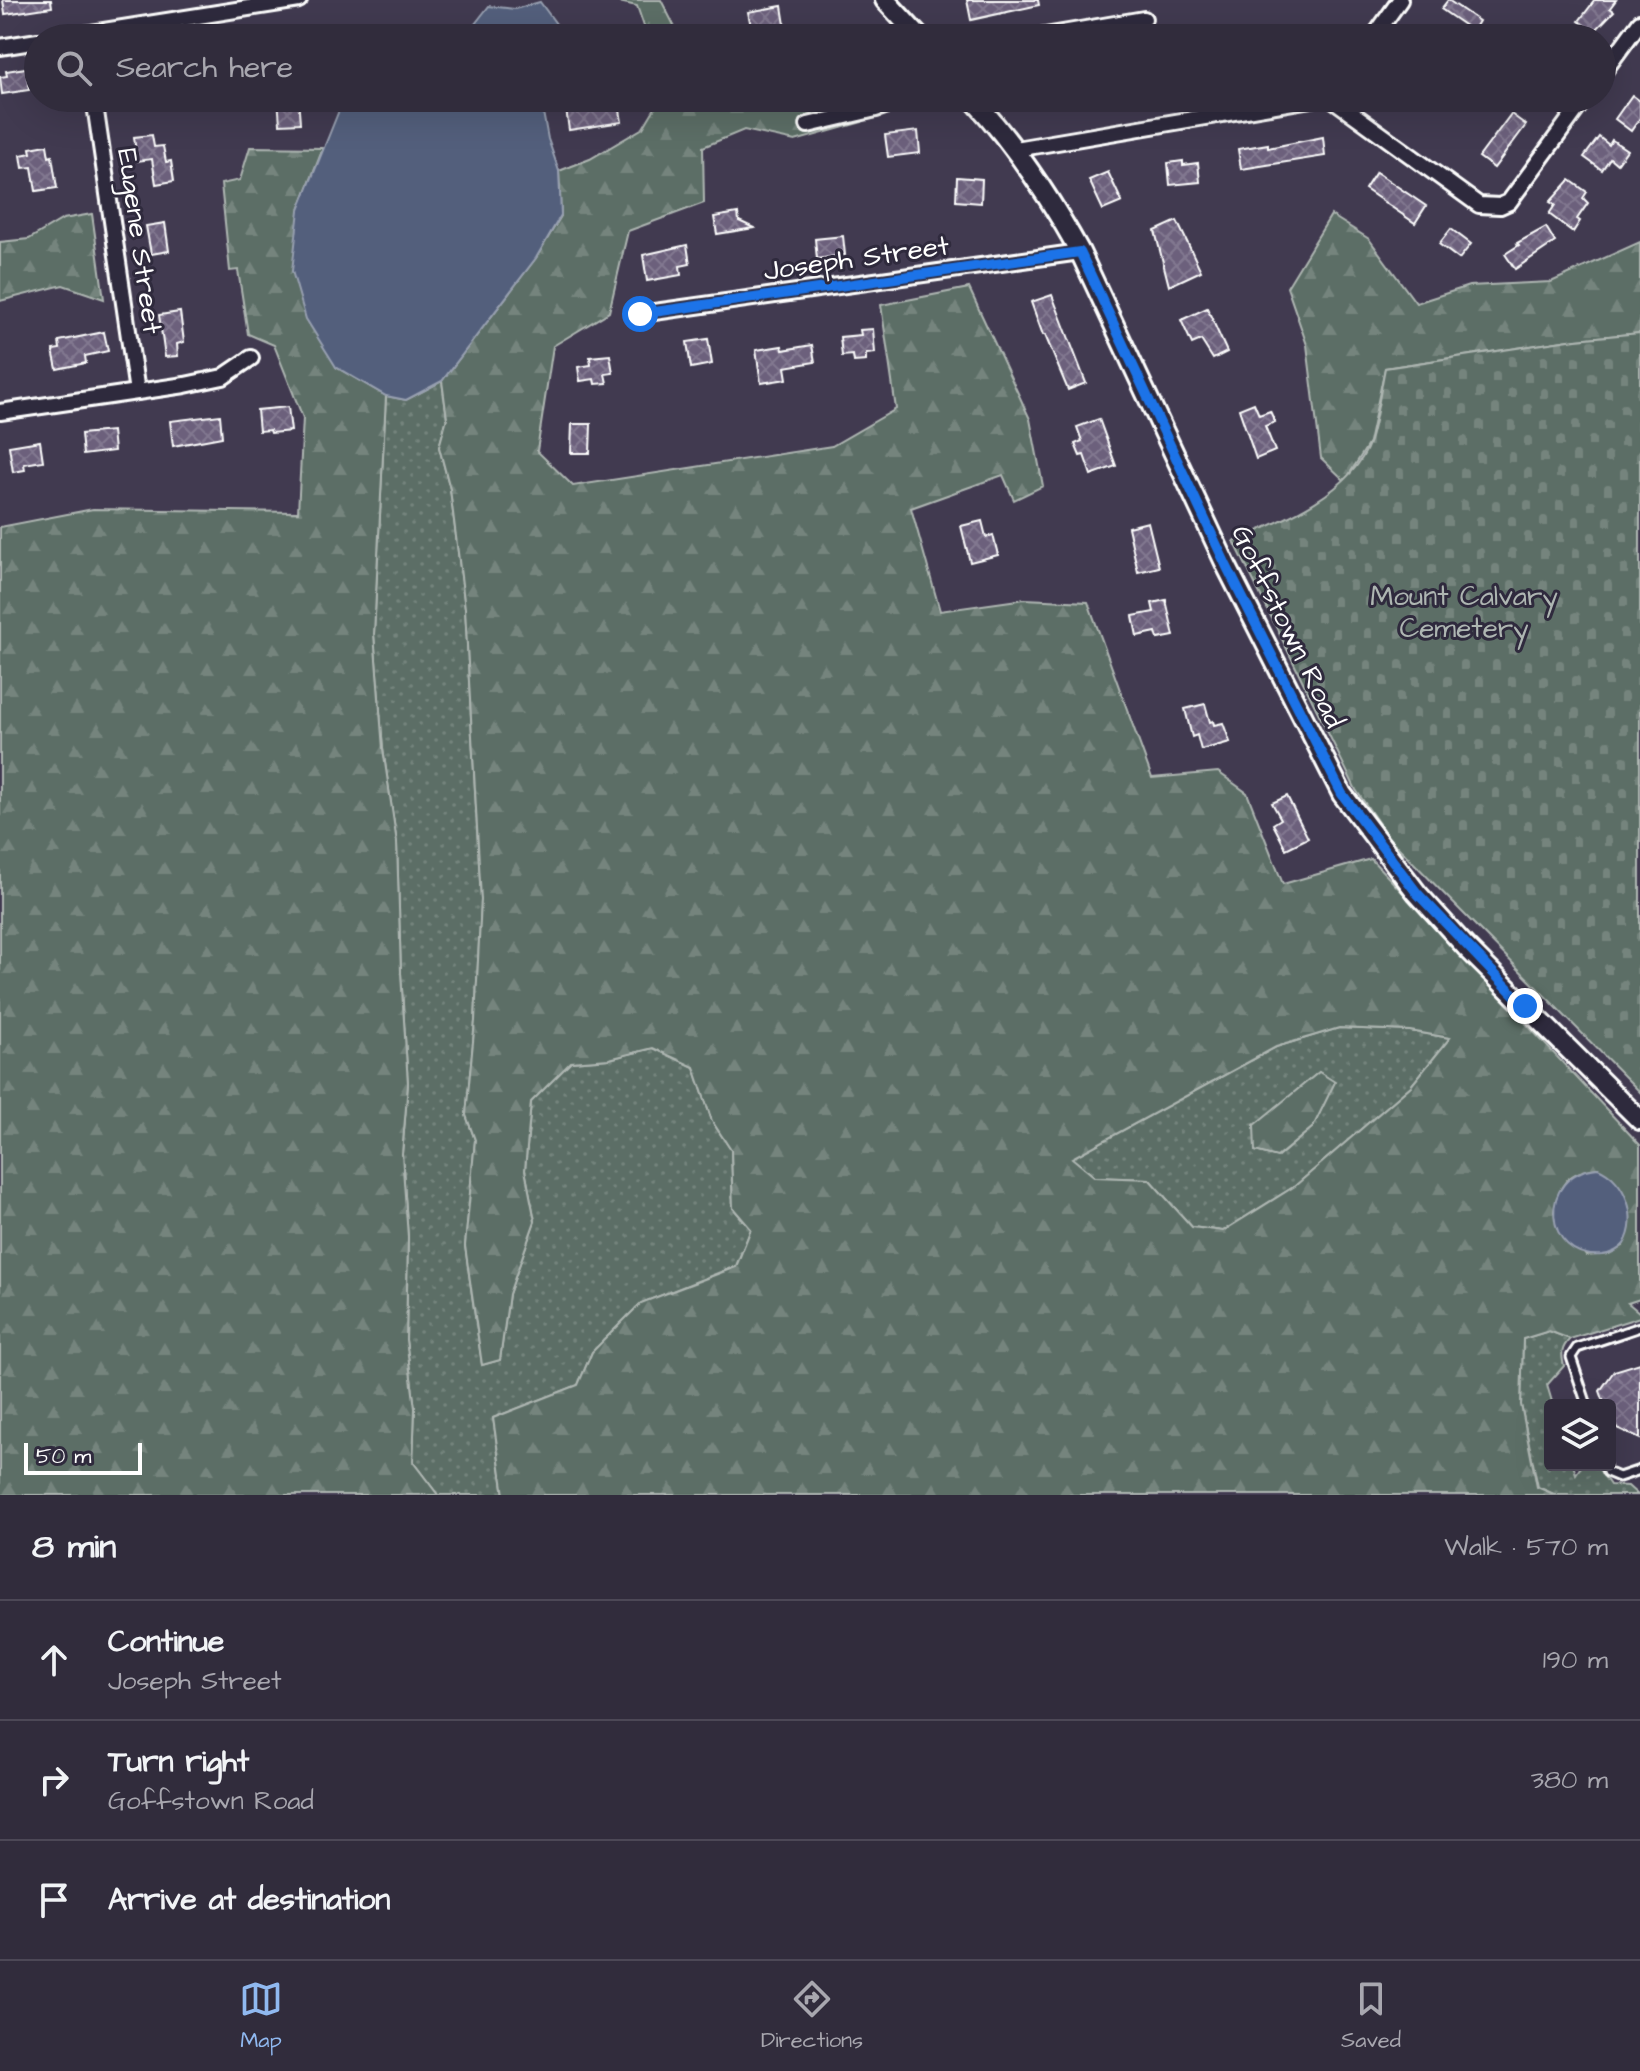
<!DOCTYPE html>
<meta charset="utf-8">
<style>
:root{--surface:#312c3c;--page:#3d3847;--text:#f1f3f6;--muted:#a8a7af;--line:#4c4856;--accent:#90b9f0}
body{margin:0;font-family:"Architects Daughter",sans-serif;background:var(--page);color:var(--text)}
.controls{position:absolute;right:24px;bottom:24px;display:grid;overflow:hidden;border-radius:8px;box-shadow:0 8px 32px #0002}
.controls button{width:72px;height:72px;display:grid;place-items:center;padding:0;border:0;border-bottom:2px solid var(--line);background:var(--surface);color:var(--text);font:40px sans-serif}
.scale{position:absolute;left:24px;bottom:20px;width:118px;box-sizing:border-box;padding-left:8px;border:4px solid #fff;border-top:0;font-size:22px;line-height:28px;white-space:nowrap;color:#fff;-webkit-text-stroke:6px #2f2a3d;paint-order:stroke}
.stop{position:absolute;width:24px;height:24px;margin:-18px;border:6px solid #1a73e8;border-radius:50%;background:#fff}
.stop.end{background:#1a73e8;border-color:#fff;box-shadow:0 2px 8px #0008}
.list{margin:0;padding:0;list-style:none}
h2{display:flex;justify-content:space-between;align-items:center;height:104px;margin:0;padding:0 32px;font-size:34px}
h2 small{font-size:26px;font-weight:400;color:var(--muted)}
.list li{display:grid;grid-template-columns:52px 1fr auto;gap:24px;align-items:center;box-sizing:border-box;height:120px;padding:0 32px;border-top:2px solid var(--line)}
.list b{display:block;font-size:30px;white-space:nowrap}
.list p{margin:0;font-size:26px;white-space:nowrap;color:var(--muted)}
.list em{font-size:26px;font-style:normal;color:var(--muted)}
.icon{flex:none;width:44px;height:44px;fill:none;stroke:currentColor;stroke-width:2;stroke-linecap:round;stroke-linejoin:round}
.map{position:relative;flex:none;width:1640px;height:1495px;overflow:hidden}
.search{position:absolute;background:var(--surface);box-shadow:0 8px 32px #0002;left:24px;right:24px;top:24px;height:88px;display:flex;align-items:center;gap:20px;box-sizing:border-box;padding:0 28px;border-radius:44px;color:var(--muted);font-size:30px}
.sheet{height:464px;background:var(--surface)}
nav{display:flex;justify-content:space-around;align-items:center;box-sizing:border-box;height:112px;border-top:2px solid var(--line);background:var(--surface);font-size:22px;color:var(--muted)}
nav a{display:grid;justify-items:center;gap:4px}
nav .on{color:var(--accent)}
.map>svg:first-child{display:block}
</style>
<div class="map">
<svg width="1640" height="1495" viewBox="0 0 1640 1495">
<defs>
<pattern id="grass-dots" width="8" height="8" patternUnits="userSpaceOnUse" patternTransform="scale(2)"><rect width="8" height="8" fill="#5c6e66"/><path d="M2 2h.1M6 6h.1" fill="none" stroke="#74847d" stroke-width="1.8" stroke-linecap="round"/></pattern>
<pattern id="forest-firs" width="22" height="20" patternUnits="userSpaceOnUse" patternTransform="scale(2)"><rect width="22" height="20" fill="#5c6e66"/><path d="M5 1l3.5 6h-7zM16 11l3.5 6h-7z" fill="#74847d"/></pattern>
<pattern id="cemetery-stones" width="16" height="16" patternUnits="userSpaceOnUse" patternTransform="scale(2)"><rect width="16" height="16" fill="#5c6e66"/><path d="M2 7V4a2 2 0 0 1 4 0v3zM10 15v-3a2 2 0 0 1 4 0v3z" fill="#74847d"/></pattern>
<pattern id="building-cross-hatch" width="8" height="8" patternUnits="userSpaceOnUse" patternTransform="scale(2)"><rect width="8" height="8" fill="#6c607c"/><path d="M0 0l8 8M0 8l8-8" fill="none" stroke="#827890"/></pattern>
</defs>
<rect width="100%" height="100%" fill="#413a50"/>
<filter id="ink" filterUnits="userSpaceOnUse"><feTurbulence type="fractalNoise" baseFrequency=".0125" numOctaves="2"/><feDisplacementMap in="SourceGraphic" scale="16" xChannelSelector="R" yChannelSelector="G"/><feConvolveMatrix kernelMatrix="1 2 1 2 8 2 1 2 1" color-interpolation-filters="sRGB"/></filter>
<g filter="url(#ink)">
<g fill="url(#grass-dots)" stroke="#aeb6b2" stroke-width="2" fill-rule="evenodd">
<path d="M 442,381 L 447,418 L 439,447 L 450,489 L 465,608 L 481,900 L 475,1021 L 466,1115 L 475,1140 L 465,1246 L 482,1365 L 500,1360 L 509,1294 L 535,1221 L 525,1170 L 531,1102 L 571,1062 L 609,1059 L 654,1048 L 694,1067 L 712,1121 L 731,1150 L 733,1208 L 751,1229 L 736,1266 L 641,1303 L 592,1352 L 578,1385 L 493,1418 L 504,1495 L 438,1495 L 413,1462 L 415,1408 L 406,1340 L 408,1237 L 402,1154 L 408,1084 L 401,973 L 397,843 L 383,749 L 374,634 L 386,396 L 406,400 Z"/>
<path d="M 1339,1028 L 1410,1031 L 1450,1038 L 1411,1086 L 1295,1186 L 1223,1231 L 1192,1227 L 1149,1179 L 1095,1177 L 1071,1158 L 1276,1047 ZM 1319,1072 L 1334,1082 L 1313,1127 L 1278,1157 L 1255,1151 L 1255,1125 Z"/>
<path d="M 1549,1331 L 1570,1339 C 1561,1348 1561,1354 1564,1366 L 1547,1385 L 1553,1405 L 1550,1405 L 1550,1465 L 1573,1465 L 1576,1474 L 1582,1465 L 1596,1465 L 1610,1485 L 1628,1486 L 1638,1495 L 1556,1495 L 1538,1487 L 1521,1405 L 1523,1339 Z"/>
</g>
<g fill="url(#forest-firs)" stroke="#aeb6b2" stroke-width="2" fill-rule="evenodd">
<path d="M 610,0 L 661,0 L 680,37 L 710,38 L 648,38 L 637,6 Z"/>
<path d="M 661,98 L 856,98 L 862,122 L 795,141 L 744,130 L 703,147 L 704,203 L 628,231 L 609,312 L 553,346 L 537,451 L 573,486 L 832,446 L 896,409 L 881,305 L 969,288 L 1030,419 L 1043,486 L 1014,500 L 1003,475 L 911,508 L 940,611 L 1025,599 L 1088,602 L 1152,778 L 1218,772 L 1247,793 L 1283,884 L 1371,859 L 1640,1145 L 1640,1299 L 1628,1303 L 1640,1313 L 1640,1317 L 1570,1339 L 1549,1331 L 1523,1339 L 1521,1405 L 1537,1487 L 1556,1495 L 504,1495 L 493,1418 L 578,1385 L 592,1352 L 641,1303 L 736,1267 L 751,1229 L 733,1208 L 731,1150 L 712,1121 L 694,1067 L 653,1048 L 609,1059 L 571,1062 L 531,1102 L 525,1170 L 535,1221 L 509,1294 L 500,1360 L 482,1365 L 465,1246 L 475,1140 L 466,1115 L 475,1021 L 481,900 L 465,608 L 450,489 L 439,447 L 447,418 L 442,381 L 536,258 L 561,216 L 559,171 L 590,159 L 643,128 ZM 1339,1028 L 1410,1031 L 1450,1038 L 1411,1086 L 1295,1186 L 1223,1231 L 1192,1227 L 1149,1179 L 1095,1177 L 1072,1158 L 1276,1047 ZM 1598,1168 L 1623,1246 L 1609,1254 L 1586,1256 L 1554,1212 C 1559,1185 1567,1171 1598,1168 Z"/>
<path d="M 250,147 L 323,148 L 299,210 L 336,367 L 386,396 L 374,634 L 383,749 L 397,843 L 401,973 L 408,1084 L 402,1154 L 408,1237 L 406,1340 L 415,1408 L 413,1462 L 438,1495 L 0,1495 L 0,527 L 93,509 L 298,512 L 303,418 L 274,345 L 248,334 L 238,270 L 230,271 L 221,184 L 240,180 Z"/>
<path d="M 92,214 L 104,299 L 63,285 L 0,301 L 0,242 L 29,239 L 63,219 Z"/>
<path d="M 1331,215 L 1369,239 L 1416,303 L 1469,286 L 1551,282 L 1640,242 L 1640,333 L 1576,339 L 1385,368 L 1369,443 L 1345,481 L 1321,458 L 1307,345 L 1287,287 Z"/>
<path d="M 1319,1072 L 1335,1082 L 1313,1127 L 1277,1157 L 1255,1151 L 1254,1125 Z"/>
</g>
<path fill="url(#cemetery-stones)" stroke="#aeb6b2" stroke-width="2" d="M 1640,333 L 1640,1092 L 1388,837 L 1356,790 L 1234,541 C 1280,522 1353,493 1370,441 C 1377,418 1380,392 1385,368 L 1576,339 Z"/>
<g fill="#525f7b" stroke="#979fb0" stroke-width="2">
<path d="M 540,2 L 562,32 L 561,38 L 464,38 L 489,6 L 515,9 Z"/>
<path d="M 344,98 L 545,98 L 542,107 L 548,139 L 559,171 L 561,215 L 536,258 L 442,381 L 406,400 L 386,396 L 336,367 L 306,319 L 292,271 L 299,210 Z"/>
<path d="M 1598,1168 C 1625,1179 1640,1218 1624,1244 C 1619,1250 1610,1254 1602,1255 C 1542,1260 1536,1173 1598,1168 Z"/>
</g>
<g fill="url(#building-cross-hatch)" stroke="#fff" stroke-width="2">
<path d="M 3,0 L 51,0 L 52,7 L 5,14 Z"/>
<path d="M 967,0 L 1038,0 L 1039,5 L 971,20 Z"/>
<path d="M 1448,0 L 1479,21 L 1473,31 L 1441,9 Z"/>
<path d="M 1595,0 L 1616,0 L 1610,8 L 1614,11 L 1594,32 L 1579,21 Z"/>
<path d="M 782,6 L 785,25 L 752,31 L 748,12 Z"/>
<path d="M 26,68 L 29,90 L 2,94 L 0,77 L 7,76 L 6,71 Z"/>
<path d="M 1632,95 L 1640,101 L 1640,118 L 1631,131 L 1615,119 Z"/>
<path d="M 278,98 L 298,98 L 300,123 L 280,124 Z"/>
<path d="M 601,98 L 618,98 L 622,122 L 569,130 L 566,109 L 602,104 Z"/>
<path d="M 1511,114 L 1526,125 L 1494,168 L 1479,157 Z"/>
<path d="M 918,131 L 920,153 L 888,157 L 885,135 Z"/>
<path d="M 152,135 L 154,147 L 163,146 L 166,162 L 171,161 L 174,181 L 156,184 L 152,159 L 137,161 L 134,137 Z"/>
<path d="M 1323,137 L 1325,156 L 1241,169 L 1238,149 L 1268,144 L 1268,148 Z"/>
<path d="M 1599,137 L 1609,145 L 1612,140 L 1627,150 L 1617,164 L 1610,158 L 1602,170 L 1584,157 Z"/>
<path d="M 47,145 L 49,157 L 52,156 L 57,188 L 36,191 L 32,167 L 23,168 L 21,155 L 31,153 L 30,148 Z"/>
<path d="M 1183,161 L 1183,165 L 1198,163 L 1200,182 L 1170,185 L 1168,163 Z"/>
<path d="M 1108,172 L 1122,202 L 1103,210 L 1089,180 Z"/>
<path d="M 1376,172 L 1426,206 L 1415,223 L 1365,189 Z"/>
<path d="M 957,177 L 982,179 L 981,203 L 956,201 Z"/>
<path d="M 1570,180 L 1587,192 L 1583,198 L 1588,203 L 1577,219 L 1580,221 L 1573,232 L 1549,214 L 1555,205 L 1550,202 Z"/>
<path d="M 738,213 L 739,221 L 754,228 L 717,234 L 714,217 Z"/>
<path d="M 1177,221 L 1201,271 L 1169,286 L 1155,231 Z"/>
<path d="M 165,223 L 169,251 L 151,254 L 146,226 Z"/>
<path d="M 1546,227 L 1555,242 L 1515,269 L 1505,254 L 1519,245 L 1517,243 Z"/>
<path d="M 1451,229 L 1471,244 L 1459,259 L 1439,244 Z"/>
<path d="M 843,236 L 845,255 L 817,259 L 815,239 Z"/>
<path d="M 687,245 L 690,264 L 680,266 L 681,275 L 647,281 L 643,255 Z"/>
<path d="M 1052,295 L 1086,383 L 1068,390 L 1045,335 L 1043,335 L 1031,302 Z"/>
<path d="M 1207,308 L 1227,352 L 1213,359 L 1201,340 L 1192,344 L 1181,320 Z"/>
<path d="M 180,312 L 184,342 L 177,344 L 178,356 L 165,357 L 159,315 Z"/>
<path d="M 873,329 L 875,353 L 866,354 L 866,361 L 854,362 L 853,355 L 842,356 L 840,337 L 861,335 L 860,330 Z"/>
<path d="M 104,332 L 108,351 L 85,356 L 86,363 L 57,369 L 53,350 L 60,349 L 59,341 Z"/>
<path d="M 708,339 L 712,364 L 691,368 L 687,342 Z"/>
<path d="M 812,345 L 815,362 L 785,367 L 787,379 L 761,383 L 756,350 L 782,346 L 783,350 Z"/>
<path d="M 610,355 L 613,373 L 605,374 L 607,383 L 595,384 L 594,379 L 580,381 L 578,367 L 591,365 L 590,357 Z"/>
<path d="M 1254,403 L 1259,415 L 1270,411 L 1275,422 L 1265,426 L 1275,451 L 1256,459 L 1239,409 Z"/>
<path d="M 288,407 L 291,431 L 271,433 L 270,430 L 259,431 L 257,410 Z"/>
<path d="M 220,415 L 222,437 L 173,446 L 170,421 Z"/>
<path d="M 1099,419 L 1116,466 L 1091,475 L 1084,455 L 1080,456 L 1075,444 L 1082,441 L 1077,427 Z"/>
<path d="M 572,424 L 591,424 L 590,453 L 571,453 Z"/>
<path d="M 112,431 L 114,451 L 83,455 L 81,434 Z"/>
<path d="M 40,441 L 43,461 L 24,464 L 25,470 L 13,472 L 9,446 Z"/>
<path d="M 982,521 L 986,537 L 993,535 L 998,555 L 970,562 L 961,526 Z"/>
<path d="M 1148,522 L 1159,567 L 1138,572 L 1128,527 Z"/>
<path d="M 1166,600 L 1174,636 L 1158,639 L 1156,632 L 1137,636 L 1133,616 L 1154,612 L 1152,603 Z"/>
<path d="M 1205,704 L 1210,722 L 1213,721 L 1214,725 L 1223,723 L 1230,742 L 1201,750 L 1197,735 L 1192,737 L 1185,709 Z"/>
<path d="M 1287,796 L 1308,838 L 1286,849 L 1273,824 L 1281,819 L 1272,803 Z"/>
<path d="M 1640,1363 L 1640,1439 L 1613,1426 L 1610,1405 L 1605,1405 L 1600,1391 L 1614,1371 Z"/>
</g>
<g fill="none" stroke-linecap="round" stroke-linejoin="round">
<defs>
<g id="service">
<path d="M 1587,1405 L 1571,1357 L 1577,1348 L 1640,1327"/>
<path d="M 1605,1465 L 1607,1472 L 1619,1477 L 1640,1470"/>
</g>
<g id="minor">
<path d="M 60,38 L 299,0"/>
<path d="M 1033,38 L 1144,19"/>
<path d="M 1373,38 L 1400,0"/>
<path d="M 0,47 L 38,41"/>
<path d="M 1602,74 L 1640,22"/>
<path d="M 94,98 L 137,392"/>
<path d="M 1331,98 L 1479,205 L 1500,206 L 1509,202 L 1585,98"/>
<path d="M 808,125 L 876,109 L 907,98"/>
<path d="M 1016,149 L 1317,98"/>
<path d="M 640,314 L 1080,252"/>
<path d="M 0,412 L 185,385 L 223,377 L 251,358"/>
</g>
<g id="secondary">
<path d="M 885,0 L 920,38"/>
<path d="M 972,98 C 1015,145 1049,196 1080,252 L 1227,567 L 1342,794 L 1417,893 L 1466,947 L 1640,1120"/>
</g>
</defs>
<use href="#service" stroke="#fff" stroke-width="13"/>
<use href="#minor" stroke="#fff" stroke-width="20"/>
<use href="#secondary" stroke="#fff" stroke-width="24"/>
<use href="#service" stroke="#2f2a3d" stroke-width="7"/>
<use href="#minor" stroke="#2f2a3d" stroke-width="14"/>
<use href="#secondary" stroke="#2f2a3d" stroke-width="18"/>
</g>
</g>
<g fill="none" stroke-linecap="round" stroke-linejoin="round" filter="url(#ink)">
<path stroke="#1a73e8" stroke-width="10" d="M 640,314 L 1080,252 L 1227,567 L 1342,794 L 1417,893 L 1525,1006"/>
</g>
<g text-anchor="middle" stroke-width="6" stroke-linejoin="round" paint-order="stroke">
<g font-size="28" fill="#fff" stroke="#2f2a3d">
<text transform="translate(141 241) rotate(82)" y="10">Eugene Street</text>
<text transform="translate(856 257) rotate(-8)" y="10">Joseph Street</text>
<text transform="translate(1289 626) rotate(64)" y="10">Goffstown Road</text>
</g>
<g font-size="28" fill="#aeb6b2" stroke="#2f2a3d">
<text x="1464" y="605">Mount Calvary<tspan x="1464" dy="32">Cemetery</tspan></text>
</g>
</g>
</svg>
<div class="controls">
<button><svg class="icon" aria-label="layers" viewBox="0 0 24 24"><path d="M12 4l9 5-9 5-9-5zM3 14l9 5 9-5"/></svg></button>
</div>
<div class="scale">50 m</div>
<div class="stop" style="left:640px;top:314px"></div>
<div class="stop end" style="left:1525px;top:1006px"></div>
<div class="search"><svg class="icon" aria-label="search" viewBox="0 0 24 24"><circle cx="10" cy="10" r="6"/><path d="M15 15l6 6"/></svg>Search here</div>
</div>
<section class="sheet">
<h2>8 min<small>Walk · 570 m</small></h2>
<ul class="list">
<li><svg class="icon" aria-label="ahead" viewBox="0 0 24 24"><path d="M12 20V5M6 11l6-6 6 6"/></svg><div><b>Continue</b><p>Joseph Street</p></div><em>190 m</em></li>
<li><svg class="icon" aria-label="right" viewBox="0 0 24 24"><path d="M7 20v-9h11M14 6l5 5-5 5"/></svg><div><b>Turn right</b><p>Goffstown Road</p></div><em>380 m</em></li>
<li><svg class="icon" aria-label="arrive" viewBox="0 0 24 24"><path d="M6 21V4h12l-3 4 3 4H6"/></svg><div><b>Arrive at destination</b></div></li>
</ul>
</section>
<nav>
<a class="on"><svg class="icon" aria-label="map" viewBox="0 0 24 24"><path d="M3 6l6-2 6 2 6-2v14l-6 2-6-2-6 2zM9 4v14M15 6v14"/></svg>Map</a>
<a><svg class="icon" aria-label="directions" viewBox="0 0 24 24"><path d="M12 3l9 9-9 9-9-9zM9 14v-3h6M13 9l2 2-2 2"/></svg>Directions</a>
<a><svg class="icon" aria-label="saved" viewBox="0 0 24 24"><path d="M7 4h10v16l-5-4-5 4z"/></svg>Saved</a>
</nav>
